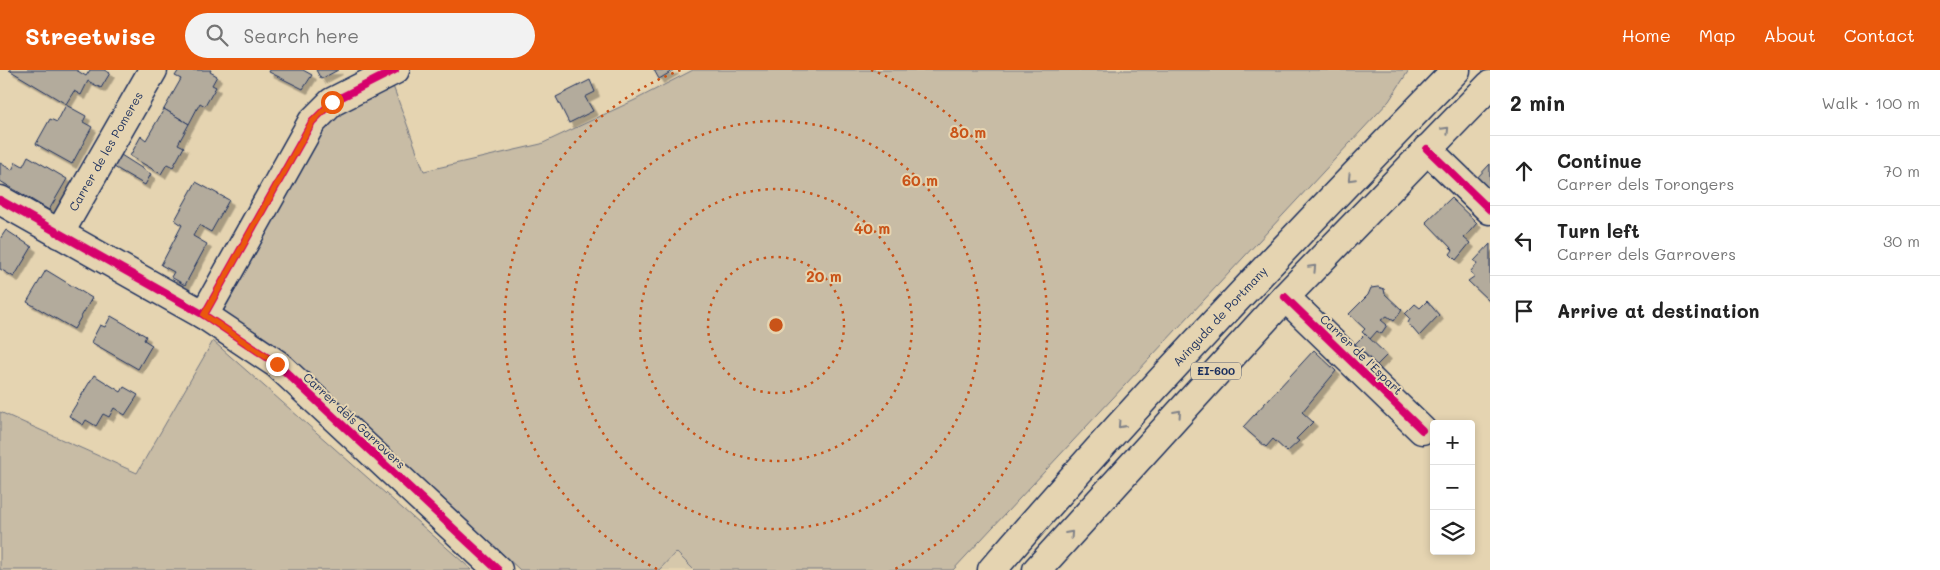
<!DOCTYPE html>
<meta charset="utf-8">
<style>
:root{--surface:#fff;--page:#f2f2f2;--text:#222;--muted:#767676;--line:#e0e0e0;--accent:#ea580c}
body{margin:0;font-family:Mali,sans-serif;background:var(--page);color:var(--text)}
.controls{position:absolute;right:15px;bottom:15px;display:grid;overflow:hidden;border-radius:5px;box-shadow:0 2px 8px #0003}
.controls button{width:45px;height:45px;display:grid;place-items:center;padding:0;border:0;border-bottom:1px solid var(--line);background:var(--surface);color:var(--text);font:25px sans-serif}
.stop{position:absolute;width:15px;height:15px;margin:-11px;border:4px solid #ea580c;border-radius:50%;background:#fff}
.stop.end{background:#ea580c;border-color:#fff;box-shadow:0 1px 5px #0008}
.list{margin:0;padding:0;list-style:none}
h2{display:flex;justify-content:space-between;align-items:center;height:65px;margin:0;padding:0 20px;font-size:21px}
h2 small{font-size:16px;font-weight:400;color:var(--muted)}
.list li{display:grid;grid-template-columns:32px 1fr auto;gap:15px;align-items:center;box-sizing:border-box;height:70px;padding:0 20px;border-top:1px solid var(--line)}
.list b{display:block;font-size:19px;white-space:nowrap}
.list p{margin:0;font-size:16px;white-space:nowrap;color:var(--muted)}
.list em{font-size:16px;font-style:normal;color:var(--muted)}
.icon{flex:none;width:28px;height:28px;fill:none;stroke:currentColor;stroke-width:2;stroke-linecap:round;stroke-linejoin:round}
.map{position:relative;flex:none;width:1490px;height:500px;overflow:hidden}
header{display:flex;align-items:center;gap:30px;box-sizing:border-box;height:70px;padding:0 25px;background:var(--accent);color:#fff}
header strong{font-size:24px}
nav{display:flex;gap:28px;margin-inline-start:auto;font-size:18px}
.search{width:350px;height:45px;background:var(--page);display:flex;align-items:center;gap:12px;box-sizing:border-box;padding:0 18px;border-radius:28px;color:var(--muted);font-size:19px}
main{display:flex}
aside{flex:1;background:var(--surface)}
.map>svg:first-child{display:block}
</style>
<header>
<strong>Streetwise</strong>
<div class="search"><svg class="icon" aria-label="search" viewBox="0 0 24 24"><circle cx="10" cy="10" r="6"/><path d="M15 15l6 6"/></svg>Search here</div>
<nav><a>Home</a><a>Map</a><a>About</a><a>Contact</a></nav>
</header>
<main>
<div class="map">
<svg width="1490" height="500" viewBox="0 0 1490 500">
<defs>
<filter id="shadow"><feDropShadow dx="4.5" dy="4.5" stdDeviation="0" flood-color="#0004"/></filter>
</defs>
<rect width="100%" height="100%" fill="#e5d4b1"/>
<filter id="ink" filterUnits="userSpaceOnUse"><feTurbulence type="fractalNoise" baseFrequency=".02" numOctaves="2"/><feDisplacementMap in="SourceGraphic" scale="10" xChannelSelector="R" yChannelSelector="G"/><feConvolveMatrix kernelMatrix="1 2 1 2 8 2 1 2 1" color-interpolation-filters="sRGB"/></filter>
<g filter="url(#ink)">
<path fill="#d6c8ab" d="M 676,482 L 694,500 L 659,500 Z"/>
<g fill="#c8bca5" stroke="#727682">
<path d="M 693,0 L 1409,0 L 1389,31 L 953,500 L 694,500 L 676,482 L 659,500 L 520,500 L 290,287 L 223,242 L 326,52 L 393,16 L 424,101 L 541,74 L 635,30 Z"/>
<path d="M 213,271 L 472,500 L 0,500 L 0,342 L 137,403 Z"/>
</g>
<g fill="#b3ab9c" stroke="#1b2f5e" filter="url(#shadow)">
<path d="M 9,0 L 76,0 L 86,6 L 90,0 L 104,0 L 110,3 L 101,18 L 88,11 L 81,25 L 74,21 L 66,34 Z"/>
<path d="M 179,0 L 211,0 L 210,2 L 217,6 L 212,15 L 216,17 L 205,36 L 200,33 L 189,54 L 164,39 L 181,9 L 175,6 Z"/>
<path d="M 270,0 L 303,0 L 312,5 L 303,19 L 269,2 Z"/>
<path d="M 316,0 L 338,0 L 321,9 Z"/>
<path d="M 654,0 L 674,0 L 659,9 Z"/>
<path d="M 590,10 L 595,22 L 585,27 L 593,41 L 569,53 L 556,27 Z"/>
<path d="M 66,35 L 86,46 L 83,52 L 92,57 L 72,94 L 36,74 L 50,49 L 57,52 Z"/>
<path d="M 164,39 L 189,54 L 178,74 L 184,77 L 173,97 L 167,94 L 161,104 L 130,86 L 141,66 L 146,70 Z"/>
<path d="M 121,85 L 151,104 L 145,115 L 114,97 Z"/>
<path d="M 28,86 L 67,109 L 49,140 L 0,111 L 0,93 L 12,100 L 16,92 L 23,96 Z"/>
<path d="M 1490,94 L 1490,126 L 1475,110 Z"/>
<path d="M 196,112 L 229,130 L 211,162 L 199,155 L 193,166 L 207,174 L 185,215 L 171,207 L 174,202 L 161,195 L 182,155 L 175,150 Z"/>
<path d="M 1451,128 L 1477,153 L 1464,168 L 1470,173 L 1456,190 L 1450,184 L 1453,180 L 1426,152 Z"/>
<path d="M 6,160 L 32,177 L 14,207 L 0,199 L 0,169 Z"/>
<path d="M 1490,174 L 1490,229 L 1489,231 L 1468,211 L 1475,206 L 1470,202 L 1478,193 L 1474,191 Z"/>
<path d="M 46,200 L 92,228 L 74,259 L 27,232 Z"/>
<path d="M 1378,217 L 1384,219 L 1385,224 L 1402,240 L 1394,251 L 1387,246 L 1381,250 L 1387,255 L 1381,264 L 1377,261 L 1370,269 L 1362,262 L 1365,259 L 1349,244 L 1368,225 L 1371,218 Z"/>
<path d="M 1427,231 L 1439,245 L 1419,266 L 1408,253 L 1410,249 L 1405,244 L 1415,234 L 1420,238 Z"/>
<path d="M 111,246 L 146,266 L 144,270 L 152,275 L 138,299 L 91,272 L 100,255 L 105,257 Z"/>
<path d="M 1365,264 L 1387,285 L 1373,299 L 1352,277 Z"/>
<path d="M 1314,280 L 1336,301 L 1302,342 L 1313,352 L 1296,369 L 1299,371 L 1287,382 L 1273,369 L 1266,377 L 1243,357 Z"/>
<path d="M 94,305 L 121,322 L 124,317 L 138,325 L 125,345 L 114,338 L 109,347 L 103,344 L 96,356 L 86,350 L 83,355 L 69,346 Z"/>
</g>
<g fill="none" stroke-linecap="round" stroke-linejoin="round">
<defs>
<g id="minor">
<path d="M 1427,79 L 1490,140"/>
<path d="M 0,130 L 204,245 L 277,294 L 498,500"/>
<path id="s1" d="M 59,164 L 153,0"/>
<path d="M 1285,227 L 1422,360"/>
<path d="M 204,245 L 312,52 L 332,32 L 395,0"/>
</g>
<g id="major">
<path id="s2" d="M 992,500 C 1140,328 1298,163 1456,0"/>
<path d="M 1037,500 L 1285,227 L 1490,15"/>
</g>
</defs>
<use href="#minor" stroke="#1b2f5e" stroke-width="31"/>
<use href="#major" stroke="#1b2f5e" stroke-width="31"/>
<use href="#minor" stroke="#e5d4b1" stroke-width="28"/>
<use href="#major" stroke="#e5d4b1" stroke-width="28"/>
<defs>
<g id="cycleway">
<path d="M 1427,79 L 1490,140"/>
<path d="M 0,130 L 204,245 L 277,294 L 498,500"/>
<path d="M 1285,227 L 1422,360"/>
<path d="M 204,245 L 312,52 L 332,32 L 395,0"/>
</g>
</defs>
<use href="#cycleway" stroke="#e5d4b1" stroke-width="11"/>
<use href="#cycleway" stroke="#d6006c" stroke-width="8"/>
</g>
<defs><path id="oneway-chevron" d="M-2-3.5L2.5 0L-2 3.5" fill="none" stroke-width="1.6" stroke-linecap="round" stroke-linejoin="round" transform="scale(1.25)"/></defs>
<g stroke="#808288">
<use href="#oneway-chevron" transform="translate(1446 60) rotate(-46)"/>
<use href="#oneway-chevron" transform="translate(1351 108) rotate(134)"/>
<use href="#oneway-chevron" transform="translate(1313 198) rotate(-46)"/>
<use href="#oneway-chevron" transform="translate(1178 343) rotate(-48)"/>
<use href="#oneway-chevron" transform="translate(1121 355) rotate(132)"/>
<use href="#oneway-chevron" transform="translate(1070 464) rotate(-48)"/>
</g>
</g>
<g fill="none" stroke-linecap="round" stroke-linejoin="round" filter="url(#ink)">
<path stroke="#ea580c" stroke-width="6" d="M 277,294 L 204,245 L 312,52 L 332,32"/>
</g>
<g fill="none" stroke="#c95318" stroke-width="2.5" stroke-dasharray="2.5 5">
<circle cx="776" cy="255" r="68"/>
<circle cx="776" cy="255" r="136"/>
<circle cx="776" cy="255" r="204"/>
<path d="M657 499A272 272 0 0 1 681 0M871 0A272 272 0 0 1 895 499"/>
</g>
<g text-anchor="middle" stroke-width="4" stroke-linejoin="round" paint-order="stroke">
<rect fill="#e5d4b1" stroke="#586077" stroke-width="1" x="1191" y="292.5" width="50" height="17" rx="4"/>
<g font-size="11" font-weight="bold" fill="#1b2f5e">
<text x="1216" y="305">EI-600</text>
</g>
<g font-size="12" fill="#1b2f5e" stroke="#e5d4b1">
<text dy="4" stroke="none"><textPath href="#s1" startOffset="95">Carrer de les Pomeres</textPath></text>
<text dy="4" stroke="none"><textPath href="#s2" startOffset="341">Avinguda de Portmany</textPath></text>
<text transform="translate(1361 285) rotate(44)" y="4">Carrer de l'Espart</text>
<text transform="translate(354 351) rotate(43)" y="4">Carrer dels Garrovers</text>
</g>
</g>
<circle cx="776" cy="255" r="8" fill="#c95318" stroke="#e5d4b1" stroke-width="2.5"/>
<g font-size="15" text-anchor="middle" font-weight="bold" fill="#c95318" stroke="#e5d4b1" stroke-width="4" stroke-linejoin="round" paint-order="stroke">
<text x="968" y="68">80 m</text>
<text x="920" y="116">60 m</text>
<text x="872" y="164">40 m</text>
<text x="824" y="212">20 m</text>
</g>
</svg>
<div class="controls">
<button>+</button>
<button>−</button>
<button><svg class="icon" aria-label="layers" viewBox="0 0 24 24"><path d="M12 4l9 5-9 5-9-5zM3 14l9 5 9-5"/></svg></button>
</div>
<div class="stop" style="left:332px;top:32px"></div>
<div class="stop end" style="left:277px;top:294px"></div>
</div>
<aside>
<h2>2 min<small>Walk · 100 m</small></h2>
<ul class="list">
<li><svg class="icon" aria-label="ahead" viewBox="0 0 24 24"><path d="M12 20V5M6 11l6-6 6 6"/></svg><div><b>Continue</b><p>Carrer dels Torongers</p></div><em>70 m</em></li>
<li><svg class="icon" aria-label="left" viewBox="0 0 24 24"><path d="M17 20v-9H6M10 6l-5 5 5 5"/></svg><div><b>Turn left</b><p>Carrer dels Garrovers</p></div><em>30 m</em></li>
<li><svg class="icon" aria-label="arrive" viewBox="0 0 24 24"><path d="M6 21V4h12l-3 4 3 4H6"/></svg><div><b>Arrive at destination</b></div></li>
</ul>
</aside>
</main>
